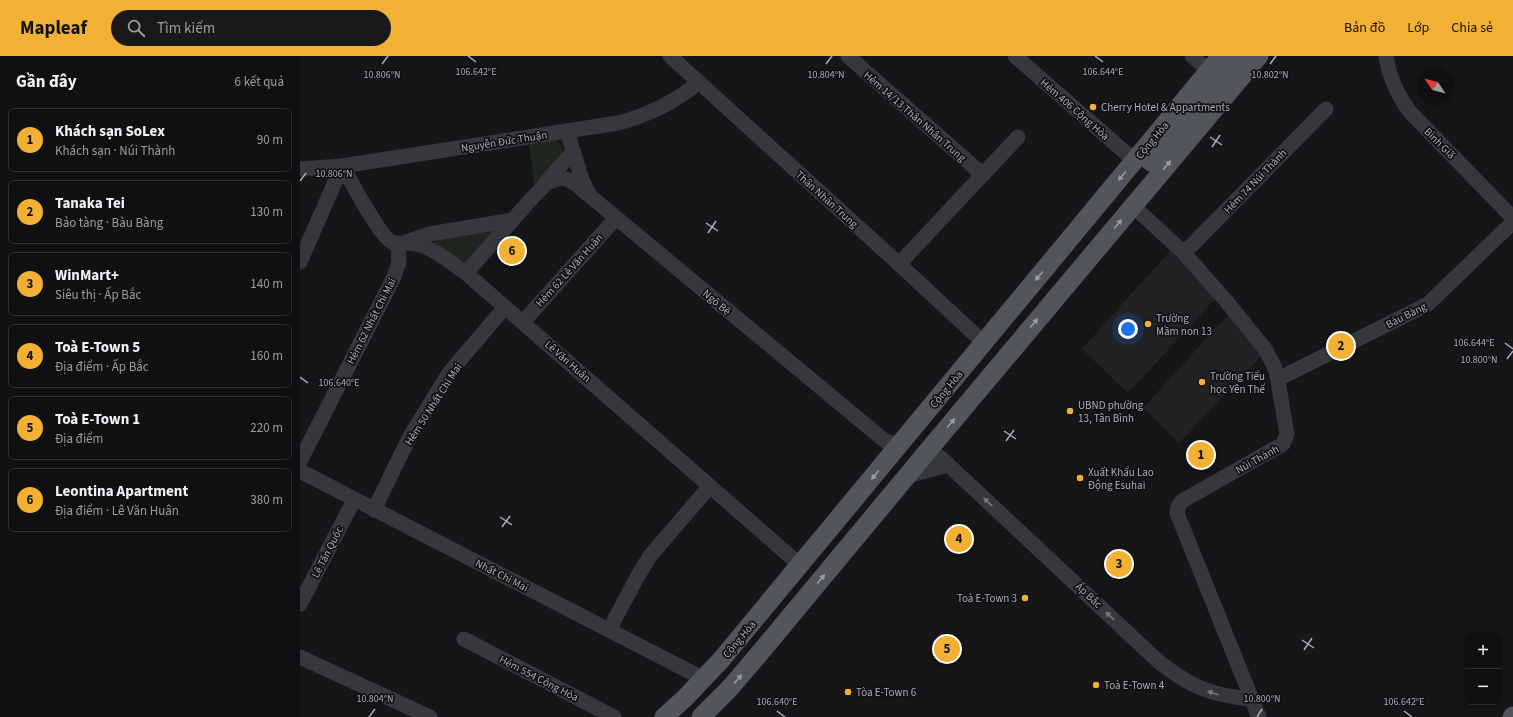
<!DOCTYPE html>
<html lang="vi">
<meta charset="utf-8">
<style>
:root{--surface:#101012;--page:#19191b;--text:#f1f3f6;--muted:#9c9d9f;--line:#303032;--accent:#f2b134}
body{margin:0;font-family:"Source Sans 3",sans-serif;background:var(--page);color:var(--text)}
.controls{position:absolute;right:12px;bottom:12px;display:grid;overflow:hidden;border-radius:6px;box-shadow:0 1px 3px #0004}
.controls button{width:36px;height:36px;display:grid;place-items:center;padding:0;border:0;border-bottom:1px solid var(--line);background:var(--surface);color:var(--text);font:20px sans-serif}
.compass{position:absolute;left:1117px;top:12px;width:36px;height:36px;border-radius:50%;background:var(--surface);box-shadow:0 1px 3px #0004;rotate:305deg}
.you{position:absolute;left:828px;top:273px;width:14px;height:14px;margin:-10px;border:3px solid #fff;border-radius:50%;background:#1a73e8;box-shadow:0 0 0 6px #1a73e833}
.badge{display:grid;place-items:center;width:26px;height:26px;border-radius:50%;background:var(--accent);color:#111;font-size:13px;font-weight:700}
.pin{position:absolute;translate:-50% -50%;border:2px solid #fff;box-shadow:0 1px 4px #0006}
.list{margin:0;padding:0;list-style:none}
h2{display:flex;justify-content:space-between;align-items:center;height:52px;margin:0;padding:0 16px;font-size:17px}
h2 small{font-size:13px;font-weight:400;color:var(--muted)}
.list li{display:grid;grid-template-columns:26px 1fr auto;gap:12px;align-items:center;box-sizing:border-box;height:64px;margin:0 8px 8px;padding:0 8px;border:1px solid var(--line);border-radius:6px}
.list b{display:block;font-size:15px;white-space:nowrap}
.list p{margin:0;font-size:13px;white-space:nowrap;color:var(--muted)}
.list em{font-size:13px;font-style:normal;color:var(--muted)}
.icon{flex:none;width:22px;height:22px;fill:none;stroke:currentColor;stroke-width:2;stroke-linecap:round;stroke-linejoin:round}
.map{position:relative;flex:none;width:1213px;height:661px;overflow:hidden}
header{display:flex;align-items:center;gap:24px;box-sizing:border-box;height:56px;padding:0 20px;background:var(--accent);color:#111}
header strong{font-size:19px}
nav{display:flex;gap:22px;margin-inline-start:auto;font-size:14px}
.search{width:280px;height:36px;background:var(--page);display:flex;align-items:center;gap:10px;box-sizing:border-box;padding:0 14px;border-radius:22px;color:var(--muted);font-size:15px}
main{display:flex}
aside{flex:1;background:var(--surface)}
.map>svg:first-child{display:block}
</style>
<header>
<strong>Mapleaf</strong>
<div class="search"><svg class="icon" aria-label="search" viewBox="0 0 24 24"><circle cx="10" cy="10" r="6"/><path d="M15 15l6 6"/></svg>Tìm kiếm</div>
<nav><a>Bản đồ</a><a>Lớp</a><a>Chia sẻ</a></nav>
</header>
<main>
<aside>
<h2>Gần đây<small>6 kết quả</small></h2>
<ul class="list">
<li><span class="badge">1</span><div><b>Khách sạn SoLex</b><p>Khách sạn · Núi Thành</p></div><em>90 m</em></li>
<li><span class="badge">2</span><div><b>Tanaka Tei</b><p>Bảo tàng · Bàu Bàng</p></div><em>130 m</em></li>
<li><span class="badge">3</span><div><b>WinMart+</b><p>Siêu thị · Ấp Bắc</p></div><em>140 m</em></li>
<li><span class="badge">4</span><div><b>Toà E-Town 5</b><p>Địa điểm · Ấp Bắc</p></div><em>160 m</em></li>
<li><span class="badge">5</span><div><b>Toà E-Town 1</b><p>Địa điểm</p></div><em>220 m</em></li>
<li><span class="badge">6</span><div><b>Leontina Apartment</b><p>Địa điểm · Lê Văn Huân</p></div><em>380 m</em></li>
</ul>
</aside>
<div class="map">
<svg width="1213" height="661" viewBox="0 0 1213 661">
<rect width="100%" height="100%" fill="#161618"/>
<g fill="#222225">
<path d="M 871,194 L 915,243 L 828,337 L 782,293 Z"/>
<path d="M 928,259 L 961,300 L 879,387 L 843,352 Z"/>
</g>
<g fill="#1e261f">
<path d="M 256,84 C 262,88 263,92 263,99 L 237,129 L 234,127 L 229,86 Z"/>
<path d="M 193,174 L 194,178 L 172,203 L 166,206 L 159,204 L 134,187 L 135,183 Z"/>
</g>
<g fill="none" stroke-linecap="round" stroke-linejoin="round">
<g stroke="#37383d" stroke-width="15">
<path d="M 370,0 L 599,208 L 684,287"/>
<path d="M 548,0 L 683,119"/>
<path d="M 715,0 L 835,105"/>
<path d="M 892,0 L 909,15"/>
<path d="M 1086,0 C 1089,21 1098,40 1110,56 L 1213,162"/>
<path d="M 267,75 L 282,124 L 290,140 L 585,385 L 599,389"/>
<path d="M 42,110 C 50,123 80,181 92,186 C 98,189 108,186 116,188 C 134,192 151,207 166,217 L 500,509"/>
<path d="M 0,113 L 42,110 L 318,67 C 349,59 374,47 399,26"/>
<path d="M 246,126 L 273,96"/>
<path d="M 833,150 L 884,197 L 927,246 L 965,293 L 974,310 L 977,319 L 987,378 L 983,388 L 882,445 L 878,451 L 877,457 L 959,661"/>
<path d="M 106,186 L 129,178 L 212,164"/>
<path d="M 884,197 L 1026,53"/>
<path d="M 0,206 L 42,110"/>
<path d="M 599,208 L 718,81"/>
<path d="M 166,217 L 233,141 L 247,127 L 259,122 L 266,123 L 276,128 L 287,138"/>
<path d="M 223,266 L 316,162"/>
<path d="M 978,323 L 1128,248 L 1213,166"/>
<path d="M 626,397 L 640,401 L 859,606 C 891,631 910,639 951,643"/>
<path d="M 0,405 L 94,221 L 99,206 L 98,187"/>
<path d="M 0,415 L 404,623"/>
<path d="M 607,420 L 648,409"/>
<path d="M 74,454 L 109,382 L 149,317 L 205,251"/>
<path d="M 0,548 L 54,444"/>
<path d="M 309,574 L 339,518 L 350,500 L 410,430"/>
<path d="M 164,583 L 314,661"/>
<path d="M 0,601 L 130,661"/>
</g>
<g stroke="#53555c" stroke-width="19">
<path d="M 851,106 L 939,0"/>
<path d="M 364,661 L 385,642 L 421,604 L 921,0"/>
<path d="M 401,661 L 430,632 L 459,598 L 636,385 L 959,0"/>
<path d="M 1212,661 L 1213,660"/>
</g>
</g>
<defs><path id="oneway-solid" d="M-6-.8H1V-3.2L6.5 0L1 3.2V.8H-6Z"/></defs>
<g fill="#979ba6">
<use href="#oneway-solid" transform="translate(867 109) rotate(-50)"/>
<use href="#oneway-solid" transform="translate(822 120) rotate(130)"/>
<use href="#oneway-solid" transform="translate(818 168) rotate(-50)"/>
<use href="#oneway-solid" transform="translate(739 220) rotate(130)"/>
<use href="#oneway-solid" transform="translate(734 267) rotate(-50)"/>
<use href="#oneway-solid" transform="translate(651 367) rotate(-50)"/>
<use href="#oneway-solid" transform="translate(575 419) rotate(130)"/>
<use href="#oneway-solid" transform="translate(521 523) rotate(-50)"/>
<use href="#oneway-solid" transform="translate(438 623) rotate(-48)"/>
</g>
<g fill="#757881">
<use href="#oneway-solid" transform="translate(688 446) rotate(-137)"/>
<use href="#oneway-solid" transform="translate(810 560) rotate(-137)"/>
<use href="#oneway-solid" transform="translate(913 637) rotate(-163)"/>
</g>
<path fill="none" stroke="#a8adb8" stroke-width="1.5" d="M 168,0 L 176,6M 795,0 L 803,6M 82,8 L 88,0M 526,8 L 532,0M 970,8 L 976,0M 910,81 L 922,89M 912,91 L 920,79M 0,125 L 6,117M 406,167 L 418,175M 408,177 L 416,165M 1205,287 L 1213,293M 1207,303 L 1213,295M 0,321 L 8,327M 704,375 L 716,383M 706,385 L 714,374M 200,461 L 212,469M 202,471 L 210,460M 1002,584 L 1014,592M 1004,594 L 1012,582M 477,655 L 485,661M 1104,655 L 1112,661M 69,661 L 75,653M 957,661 L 962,653"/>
<g fill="#f2b134" stroke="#111113" stroke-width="1.5">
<circle cx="793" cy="51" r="4"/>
<circle cx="848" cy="268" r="4"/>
<circle cx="902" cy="326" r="4"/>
<circle cx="770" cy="355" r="4"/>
<circle cx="780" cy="422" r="4"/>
<circle cx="725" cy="542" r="4"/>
<circle cx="796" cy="629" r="4"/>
<circle cx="548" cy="636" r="4"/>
</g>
<g text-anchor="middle" stroke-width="3.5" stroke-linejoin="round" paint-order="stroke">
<g font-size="11" fill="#a8adb8" stroke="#111113" text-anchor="start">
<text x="801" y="55">Cherry Hotel &amp; Appartments</text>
<text x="856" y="266">Trường<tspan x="856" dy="13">Mầm non 13</tspan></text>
<text x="910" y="324">Trường Tiểu<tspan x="910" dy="13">học Yên Thế</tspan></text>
<text x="778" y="353">UBND phường<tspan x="778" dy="13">13, Tân Bình</tspan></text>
<text x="788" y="420">Xuất Khẩu Lao<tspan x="788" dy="13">Động Esuhai</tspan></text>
<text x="717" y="546" text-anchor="end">Toà E-Town 3</text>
<text x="804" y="633">Toà E-Town 4</text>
<text x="556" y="640">Tòa E-Town 6</text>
</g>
<g font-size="11" fill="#a8adb8" stroke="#111113">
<text transform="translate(775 53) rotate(41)" y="4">Hẻm 406 Cộng Hòa</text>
<text transform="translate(615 60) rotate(41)" y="4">Hẻm 14/13 Thân Nhân Trung</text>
<text transform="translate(852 84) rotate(-50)" y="4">Cộng Hòa</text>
<text transform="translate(204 85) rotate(-9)" y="4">Nguyễn Đức Thuận</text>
<text transform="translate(1140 87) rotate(45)" y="4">Bình Giã</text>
<text transform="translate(955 125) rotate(-46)" y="4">Hẻm 74 Núi Thành</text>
<text transform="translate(527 143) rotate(42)" y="4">Thân Nhân Trung</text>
<text transform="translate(269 214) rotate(-48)" y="4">Hẻm 62 Lê Văn Huân</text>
<text transform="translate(417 246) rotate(40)" y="4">Ngô Bệ</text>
<text transform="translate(1106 259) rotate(-27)" y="4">Bàu Bàng</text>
<text transform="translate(71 265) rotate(-63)" y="4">Hẻm 62 Nhất Chi Mai</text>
<text transform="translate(268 305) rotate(41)" y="4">Lê Văn Huân</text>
<text transform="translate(646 333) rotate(-50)" y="4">Cộng Hòa</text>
<text transform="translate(133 348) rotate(-57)" y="4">Hẻm 50 Nhất Chi Mai</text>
<text transform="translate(957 403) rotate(-29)" y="4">Núi Thành</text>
<text transform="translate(27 496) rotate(-63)" y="4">Lê Tấn Quốc</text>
<text transform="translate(202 519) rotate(27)" y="4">Nhất Chi Mai</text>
<text transform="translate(789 539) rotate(43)" y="4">Ấp Bắc</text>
<text transform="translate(439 583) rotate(-50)" y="4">Cộng Hòa</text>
<text transform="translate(239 622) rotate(27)" y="4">Hẻm 554 Cộng Hòa</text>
</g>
</g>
<g font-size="10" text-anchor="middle" fill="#a8adb8" stroke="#111113" stroke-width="3.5" stroke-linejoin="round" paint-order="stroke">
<text x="803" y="19">106.644°E</text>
<text x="176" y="19">106.642°E</text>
<text x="82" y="22">10.806°N</text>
<text x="526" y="22">10.804°N</text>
<text x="970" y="22">10.802°N</text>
<text x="34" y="121">10.806°N</text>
<text x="1174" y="290">106.644°E</text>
<text x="1179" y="307">10.800°N</text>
<text x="39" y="330">106.640°E</text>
<text x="75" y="646">10.804°N</text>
<text x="962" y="646">10.800°N</text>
<text x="477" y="649">106.640°E</text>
<text x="1104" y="649">106.642°E</text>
</g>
</svg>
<div class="controls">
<button>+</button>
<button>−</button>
</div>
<svg class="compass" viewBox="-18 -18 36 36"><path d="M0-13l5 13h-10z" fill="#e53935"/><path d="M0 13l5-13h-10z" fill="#9c9d9f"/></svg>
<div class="you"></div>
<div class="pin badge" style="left:901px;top:399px">1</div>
<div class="pin badge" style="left:1041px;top:290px">2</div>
<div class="pin badge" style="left:819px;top:508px">3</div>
<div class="pin badge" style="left:659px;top:483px">4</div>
<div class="pin badge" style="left:647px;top:593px">5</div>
<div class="pin badge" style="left:212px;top:195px">6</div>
</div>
</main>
